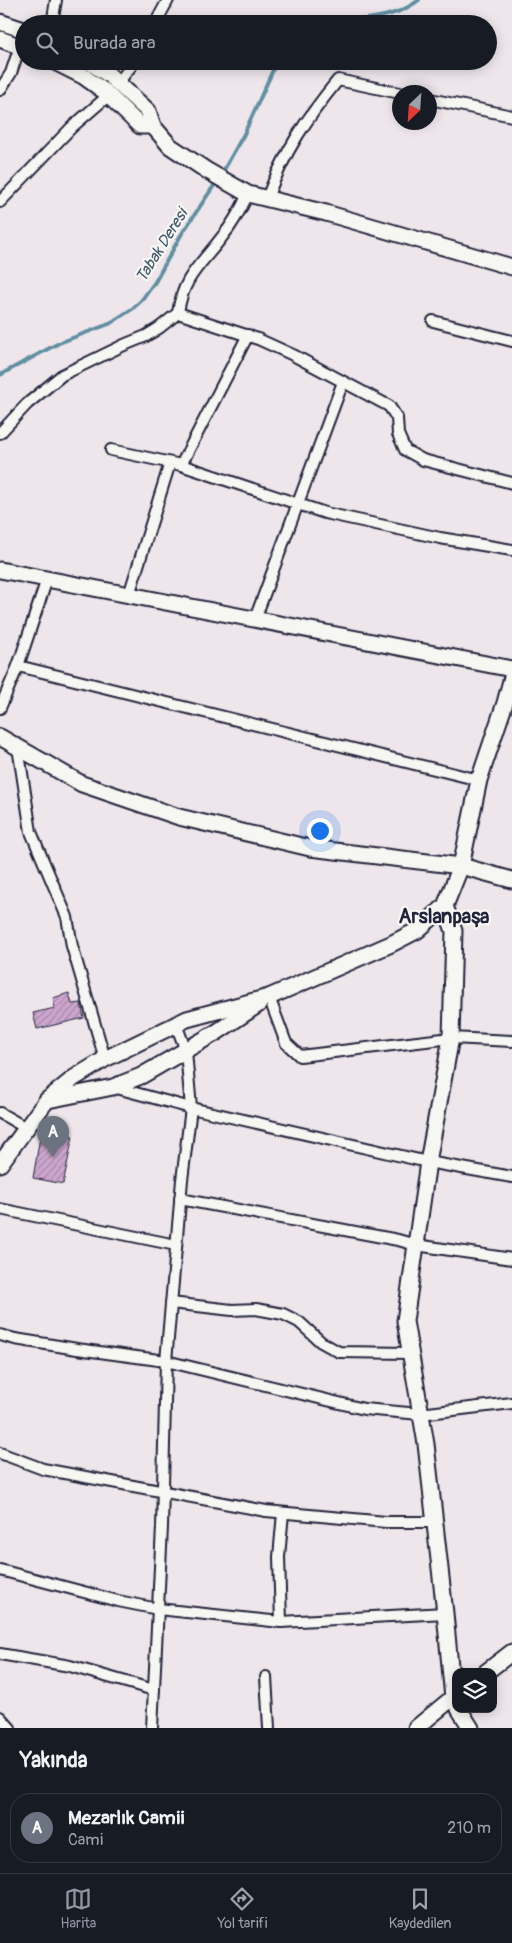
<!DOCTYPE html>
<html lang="tr">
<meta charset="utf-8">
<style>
:root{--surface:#171b24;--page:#20242c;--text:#f1f3f6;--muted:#9ea1a6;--line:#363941;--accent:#9495a2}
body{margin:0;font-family:Pangolin,sans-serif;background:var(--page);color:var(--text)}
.controls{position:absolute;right:15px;bottom:15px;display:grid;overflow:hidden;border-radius:10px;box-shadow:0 2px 12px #0003}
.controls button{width:45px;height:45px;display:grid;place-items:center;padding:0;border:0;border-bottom:1px solid var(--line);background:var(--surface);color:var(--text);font:25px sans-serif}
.compass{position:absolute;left:392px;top:85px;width:45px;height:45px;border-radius:50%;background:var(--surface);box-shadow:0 2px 12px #0003;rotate:205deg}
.you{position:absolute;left:319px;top:830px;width:18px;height:18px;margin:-12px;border:4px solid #fff;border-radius:50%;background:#1a73e8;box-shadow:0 0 0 8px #1a73e833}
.badge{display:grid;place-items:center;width:32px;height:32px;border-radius:50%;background:var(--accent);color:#fff;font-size:16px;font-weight:700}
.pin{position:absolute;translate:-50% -41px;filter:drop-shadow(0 1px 2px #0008)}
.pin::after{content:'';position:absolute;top:26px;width:18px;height:15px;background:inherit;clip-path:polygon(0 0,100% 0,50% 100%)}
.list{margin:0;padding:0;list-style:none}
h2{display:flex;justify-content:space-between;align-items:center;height:65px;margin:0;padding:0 20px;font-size:21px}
h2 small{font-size:16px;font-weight:400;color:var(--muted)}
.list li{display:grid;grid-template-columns:32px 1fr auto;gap:15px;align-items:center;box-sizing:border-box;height:70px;margin:0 10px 10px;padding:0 10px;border:1px solid var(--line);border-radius:20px}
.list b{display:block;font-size:19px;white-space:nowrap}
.list p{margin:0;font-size:16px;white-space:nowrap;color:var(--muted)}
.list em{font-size:16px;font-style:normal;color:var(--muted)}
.icon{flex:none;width:28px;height:28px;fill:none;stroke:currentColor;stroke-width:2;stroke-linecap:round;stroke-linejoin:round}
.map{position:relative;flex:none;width:512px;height:1728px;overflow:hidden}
.search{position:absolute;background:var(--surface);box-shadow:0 2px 12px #0003;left:15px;right:15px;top:15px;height:55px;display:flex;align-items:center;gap:12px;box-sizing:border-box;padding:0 18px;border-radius:28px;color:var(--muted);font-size:19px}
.sheet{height:145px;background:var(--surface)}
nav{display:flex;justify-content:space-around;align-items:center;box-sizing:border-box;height:70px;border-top:1px solid var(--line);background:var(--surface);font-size:14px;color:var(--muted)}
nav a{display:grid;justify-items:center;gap:2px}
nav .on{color:var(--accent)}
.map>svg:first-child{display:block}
</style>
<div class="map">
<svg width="512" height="1728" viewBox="0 0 512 1728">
<defs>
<pattern id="building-hatch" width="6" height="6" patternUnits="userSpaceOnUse" patternTransform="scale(1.25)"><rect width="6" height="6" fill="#cca6ce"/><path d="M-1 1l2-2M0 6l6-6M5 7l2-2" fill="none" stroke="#a587a8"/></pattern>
</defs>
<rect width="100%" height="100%" fill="#eee6eb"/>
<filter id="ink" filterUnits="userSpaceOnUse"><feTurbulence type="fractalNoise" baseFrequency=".02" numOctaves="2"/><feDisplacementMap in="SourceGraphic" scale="10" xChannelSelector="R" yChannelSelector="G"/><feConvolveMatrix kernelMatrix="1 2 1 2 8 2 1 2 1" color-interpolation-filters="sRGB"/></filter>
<g filter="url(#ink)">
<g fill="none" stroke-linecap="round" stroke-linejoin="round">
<g stroke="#608fa1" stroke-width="4">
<path d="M 334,24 C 364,18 393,20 419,0"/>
<path d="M 221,175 L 244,134 L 277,61"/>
<path d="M 0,375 L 59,343 L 109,324 L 132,309 L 141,301 L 155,282 L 181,235 L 217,181"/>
</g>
</g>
<g fill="url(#building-hatch)" stroke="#22223b">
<path d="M 69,993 L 72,1004 L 81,1003 L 84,1018 L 37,1029 L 33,1013 L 55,1008 L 53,998 Z"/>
<path d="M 41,1131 L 73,1136 L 63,1184 L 33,1178 Z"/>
</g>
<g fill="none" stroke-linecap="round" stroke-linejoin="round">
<defs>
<g id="street">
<path d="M 52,24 L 56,0"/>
<path d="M 155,24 L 168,0"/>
<path d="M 118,83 L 135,61"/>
<path d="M 0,90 L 11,73 L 20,46"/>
<path d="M 430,99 L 512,116"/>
<path d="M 267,198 C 285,151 306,119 338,80 L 400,93"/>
<path d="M 0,202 L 72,127 L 109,95"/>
<path d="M 178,313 L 258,339 L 293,355 L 389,406 L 397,418 L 398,434 L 405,450 L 423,460 L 512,483"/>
<path d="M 433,321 L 512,341"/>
<path d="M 0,433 L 27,404 L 62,375 L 124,345 L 146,336 L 159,328 L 178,313 C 183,276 201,265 222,237 C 233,224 241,209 248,194"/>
<path d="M 111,450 L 181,465 L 325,513 L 440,538 L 512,550"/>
<path d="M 181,465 L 248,335"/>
<path d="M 129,595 L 170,463"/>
<path d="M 255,619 L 343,382"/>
<path d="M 18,666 L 479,780"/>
<path d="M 0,708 L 18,666 L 47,579"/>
<path d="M 18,747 L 31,832 L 67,917 L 72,946 L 105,1059"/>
<path d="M 269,997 L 286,1043 L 300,1056 L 451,1038 L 512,1041"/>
<path d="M 113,1087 L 191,1108 L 428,1162 L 512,1177"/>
<path d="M 0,1113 L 26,1128"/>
<path d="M 180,1199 L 398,1240 L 416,1245 L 512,1259"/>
<path d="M 0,1209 L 176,1245"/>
<path d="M 171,1303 L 232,1310 L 256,1309 L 283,1314 L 299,1322 L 321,1342 L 339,1352 L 410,1353"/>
<path d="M 0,1335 L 15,1339 L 77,1349 L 166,1361 L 364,1409 L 420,1414 L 512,1403"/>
<path d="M 0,1453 L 43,1469 L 266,1511 L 386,1522 L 435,1522"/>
<path d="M 0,1570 L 118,1601 L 158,1609 L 281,1622 L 445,1613"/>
<path d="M 281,1622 L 279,1557 L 283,1513"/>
<path d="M 0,1654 L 70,1666 L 154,1690"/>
<path d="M 266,1677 L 269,1728"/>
<path d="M 0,1717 L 10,1728"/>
<path d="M 152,1728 L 162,1527 L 166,1361 L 182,1180 L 191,1108 L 186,1051 L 176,1024"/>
</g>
<g id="secondary">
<path d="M 0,22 L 24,30"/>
<path d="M 0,39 L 24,48"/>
<path d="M 53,61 L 83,76 L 104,91 L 140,126 L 153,126"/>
<path d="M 88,61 L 109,75 L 148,111 L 153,126 L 170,146 L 206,170 L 248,194 L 326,213 L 512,267"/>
<path d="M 0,570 L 512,669"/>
<path d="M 0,737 L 82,784 L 179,817 L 310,848 L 461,866 L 512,880"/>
<path d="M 445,906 L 454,931 L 451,1038 L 428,1162 L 405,1321 L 426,1444 L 445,1613 L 453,1698 L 456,1703"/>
<path d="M 48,1100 L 113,1087 L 141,1076 L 217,1032 L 259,1004"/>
<path d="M 0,1164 L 47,1100 L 74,1078 L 105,1059 L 187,1019 L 269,997 L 391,944 L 418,930 L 445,906 L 461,866 L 479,780 L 505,703 L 512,677"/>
<path d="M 486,1672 L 512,1652"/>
<path d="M 459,1709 L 471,1728"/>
<path d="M 416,1728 L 456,1695"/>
</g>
</defs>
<use href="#street" stroke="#22223b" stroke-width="14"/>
<use href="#secondary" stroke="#22223b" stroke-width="19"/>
<use href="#street" stroke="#f6f6f2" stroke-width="10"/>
<use href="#secondary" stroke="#f6f6f2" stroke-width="15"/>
</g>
</g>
<g text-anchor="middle" stroke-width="4.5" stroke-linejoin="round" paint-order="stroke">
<g font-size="16" font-style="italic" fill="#41596e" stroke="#f6f6f2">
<text transform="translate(161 245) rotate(-58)" y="6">Tabak Deresi</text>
</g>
<g font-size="20" font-weight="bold" fill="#22223b" stroke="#f6f6f2">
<text x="444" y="923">Arslanpaşa</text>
</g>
</g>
</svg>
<div class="controls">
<button><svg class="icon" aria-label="layers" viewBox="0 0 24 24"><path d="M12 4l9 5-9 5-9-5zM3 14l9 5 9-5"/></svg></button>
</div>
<svg class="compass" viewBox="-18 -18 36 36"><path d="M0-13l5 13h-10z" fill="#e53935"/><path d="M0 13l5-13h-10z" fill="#9ea1a6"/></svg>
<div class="you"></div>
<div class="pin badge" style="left:53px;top:1157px;background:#6b7280">A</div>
<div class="search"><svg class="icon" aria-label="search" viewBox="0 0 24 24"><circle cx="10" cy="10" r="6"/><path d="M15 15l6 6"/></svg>Burada ara</div>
</div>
<section class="sheet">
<h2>Yakında<small></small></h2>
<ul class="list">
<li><span class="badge" style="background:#6b7280">A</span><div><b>Mezarlık Camii</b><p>Cami</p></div><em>210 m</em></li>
</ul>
</section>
<nav>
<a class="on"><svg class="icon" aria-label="map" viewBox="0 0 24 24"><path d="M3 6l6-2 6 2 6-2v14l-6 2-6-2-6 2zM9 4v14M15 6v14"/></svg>Harita</a>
<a><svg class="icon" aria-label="directions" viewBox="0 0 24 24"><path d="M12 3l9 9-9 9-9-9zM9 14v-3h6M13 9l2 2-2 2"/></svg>Yol tarifi</a>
<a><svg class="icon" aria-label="saved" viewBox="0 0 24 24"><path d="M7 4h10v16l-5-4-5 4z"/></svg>Kaydedilen</a>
</nav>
